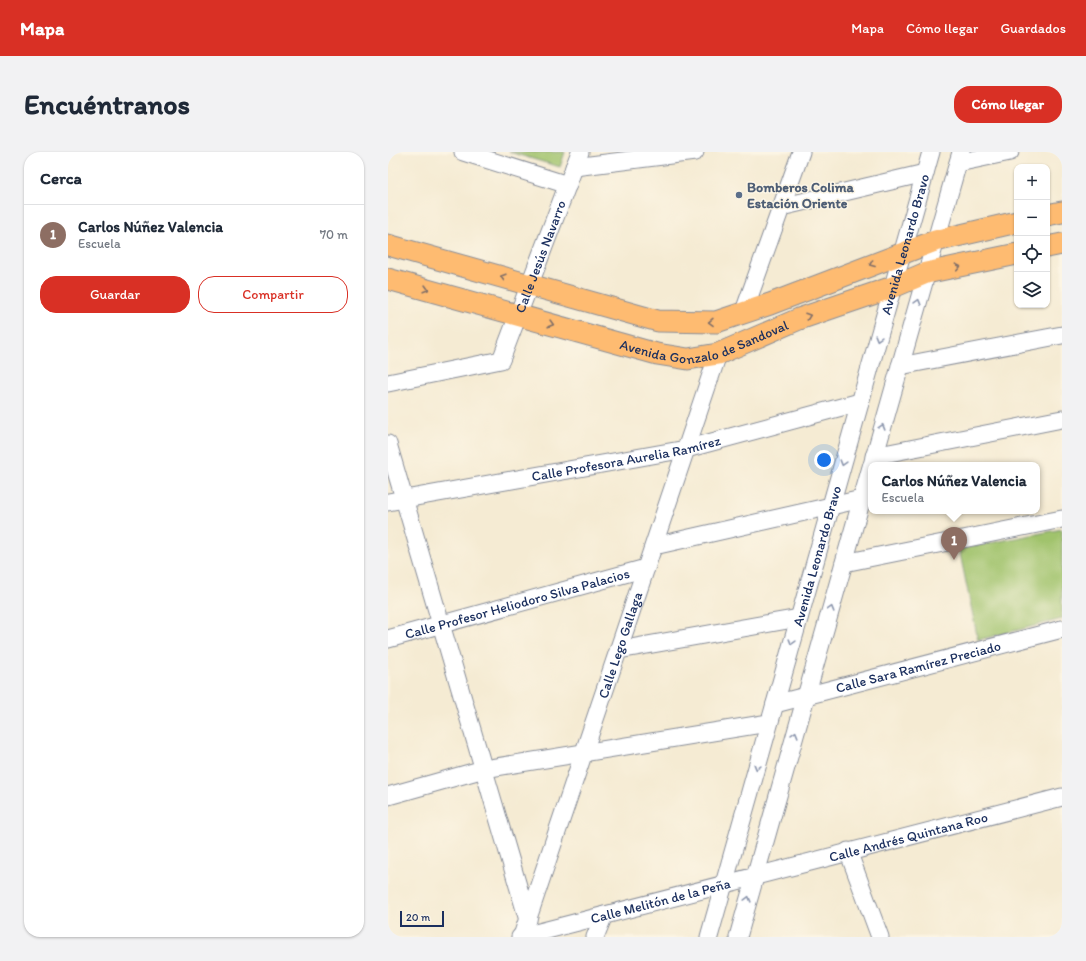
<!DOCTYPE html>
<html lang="es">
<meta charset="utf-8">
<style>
:root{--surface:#fff;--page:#f2f2f3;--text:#1f2937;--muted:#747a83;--line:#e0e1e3;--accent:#d93025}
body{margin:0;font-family:Itim,sans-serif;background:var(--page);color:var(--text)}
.controls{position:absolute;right:12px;top:12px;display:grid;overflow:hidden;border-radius:8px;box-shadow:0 1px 3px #0004}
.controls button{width:36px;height:36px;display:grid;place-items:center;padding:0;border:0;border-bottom:1px solid var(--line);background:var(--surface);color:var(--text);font:20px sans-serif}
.scale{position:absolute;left:12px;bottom:10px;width:44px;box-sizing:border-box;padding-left:4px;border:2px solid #1b2f5e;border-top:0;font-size:11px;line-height:14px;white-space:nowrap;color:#1b2f5e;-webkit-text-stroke:3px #fcf5e5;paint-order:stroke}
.you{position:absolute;left:436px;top:308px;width:14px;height:14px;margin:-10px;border:3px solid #fff;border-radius:50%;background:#1a73e8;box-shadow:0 0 0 6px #1a73e833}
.badge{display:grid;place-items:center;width:26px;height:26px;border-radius:50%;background:var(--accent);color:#fff;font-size:13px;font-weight:700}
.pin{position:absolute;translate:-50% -33px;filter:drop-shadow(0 1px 2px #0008)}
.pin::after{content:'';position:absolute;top:21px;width:14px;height:12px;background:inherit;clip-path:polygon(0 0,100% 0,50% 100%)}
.popup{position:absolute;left:480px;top:310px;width:172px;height:52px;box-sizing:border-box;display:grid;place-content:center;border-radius:8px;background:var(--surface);filter:drop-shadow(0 1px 3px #0005);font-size:13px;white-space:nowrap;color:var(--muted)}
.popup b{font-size:15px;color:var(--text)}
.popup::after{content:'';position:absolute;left:50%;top:100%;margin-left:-8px;border:8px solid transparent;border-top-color:var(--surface)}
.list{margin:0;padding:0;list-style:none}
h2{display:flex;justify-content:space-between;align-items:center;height:52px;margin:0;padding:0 16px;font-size:17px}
h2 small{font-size:13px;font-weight:400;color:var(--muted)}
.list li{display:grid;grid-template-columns:26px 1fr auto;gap:12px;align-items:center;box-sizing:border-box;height:60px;padding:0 16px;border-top:1px solid var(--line)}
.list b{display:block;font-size:15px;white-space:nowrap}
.list p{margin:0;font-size:13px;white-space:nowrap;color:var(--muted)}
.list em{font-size:13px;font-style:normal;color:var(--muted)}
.actions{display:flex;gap:8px;padding:12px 16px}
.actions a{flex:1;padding:9px 0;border:1px solid var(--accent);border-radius:16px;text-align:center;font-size:14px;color:var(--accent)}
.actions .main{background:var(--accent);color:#fff}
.icon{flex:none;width:22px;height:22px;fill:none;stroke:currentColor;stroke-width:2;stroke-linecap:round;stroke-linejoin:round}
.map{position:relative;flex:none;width:674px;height:785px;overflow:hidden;border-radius:16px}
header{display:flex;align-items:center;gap:24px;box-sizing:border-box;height:56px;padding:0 20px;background:var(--accent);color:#fff}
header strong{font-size:19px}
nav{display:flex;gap:22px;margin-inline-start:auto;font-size:14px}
.intro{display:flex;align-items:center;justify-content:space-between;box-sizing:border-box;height:96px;padding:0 24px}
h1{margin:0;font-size:28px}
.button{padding:10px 18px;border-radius:16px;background:var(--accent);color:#fff;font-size:14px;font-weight:700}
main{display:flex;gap:24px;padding:0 24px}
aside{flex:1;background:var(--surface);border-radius:16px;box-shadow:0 1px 3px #0004}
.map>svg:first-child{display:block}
</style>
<header>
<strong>Mapa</strong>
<nav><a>Mapa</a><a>Cómo llegar</a><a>Guardados</a></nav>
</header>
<div class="intro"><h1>Encuéntranos</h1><a class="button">Cómo llegar</a></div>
<main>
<aside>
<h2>Cerca<small></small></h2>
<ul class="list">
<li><span class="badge" style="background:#8d6e63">1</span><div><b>Carlos Núñez Valencia</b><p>Escuela</p></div><em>70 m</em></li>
</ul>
<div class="actions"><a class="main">Guardar</a><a>Compartir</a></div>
</aside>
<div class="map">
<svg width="674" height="785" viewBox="0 0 674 785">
<rect width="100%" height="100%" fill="#fcf5e5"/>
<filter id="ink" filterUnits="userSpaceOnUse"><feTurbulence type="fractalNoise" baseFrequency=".025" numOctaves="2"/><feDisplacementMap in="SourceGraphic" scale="8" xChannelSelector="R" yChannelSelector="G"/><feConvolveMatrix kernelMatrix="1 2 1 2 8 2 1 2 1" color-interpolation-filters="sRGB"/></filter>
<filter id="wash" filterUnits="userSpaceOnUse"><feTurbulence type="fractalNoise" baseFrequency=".012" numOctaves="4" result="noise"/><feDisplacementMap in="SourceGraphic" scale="16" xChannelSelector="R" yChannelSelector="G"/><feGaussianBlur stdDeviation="0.9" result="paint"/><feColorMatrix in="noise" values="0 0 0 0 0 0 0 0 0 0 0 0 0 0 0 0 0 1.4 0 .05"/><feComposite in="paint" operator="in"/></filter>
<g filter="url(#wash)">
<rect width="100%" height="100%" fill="#f5ebd3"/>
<g fill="#a0c36c" stroke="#5e7965">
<path d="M 121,0 L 177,0 L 172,15 Z"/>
<path d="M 674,377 L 674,467 L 590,488 L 571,397 Z"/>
</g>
</g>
<g filter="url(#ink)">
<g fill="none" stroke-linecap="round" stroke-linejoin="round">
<defs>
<g id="minor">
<path d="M 75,0 L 180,33"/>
<path d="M 570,11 L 622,0"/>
<path d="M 186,15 L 307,0"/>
<path d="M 393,55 L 537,21"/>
<path d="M 355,162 L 413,0"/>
<path d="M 512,214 L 674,183"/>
<path id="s1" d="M 0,231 L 113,208 L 192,0"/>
<path d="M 0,292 L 140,768"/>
<path d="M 486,304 L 674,267"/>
<path d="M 484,313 L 573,0"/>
<path id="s2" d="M 0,350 L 298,297 L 472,250"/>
<path d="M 266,394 L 474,347"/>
<path d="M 456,411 L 674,367"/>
<path id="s3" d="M 0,487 L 258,416"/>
<path d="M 231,498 L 411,466"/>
<path id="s4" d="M 387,552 L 674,477"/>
<path d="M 0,644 L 96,617 L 381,571"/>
<path d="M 460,699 L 492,785"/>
<path id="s5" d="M 134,784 L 330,202"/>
<path id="s6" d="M 132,785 L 674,645"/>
<path d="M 207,785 L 216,763"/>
<path id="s7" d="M 321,785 L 543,0"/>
<path d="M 350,785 L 483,315"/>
</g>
<g id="major">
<path d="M 659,63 L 674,60"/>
<path d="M 0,93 L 270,169 L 328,170 L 382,152 L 547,89 L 629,70"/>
<path d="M 659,95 L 674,92"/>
<path id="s8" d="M 0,127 L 269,202 L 300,207 L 330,202 L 411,167 L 505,135 L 538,121 L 629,102"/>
</g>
</defs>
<use href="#minor" stroke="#888d98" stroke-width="19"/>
<use href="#major" stroke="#888d98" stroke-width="23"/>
<use href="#minor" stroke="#fff" stroke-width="17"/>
<use href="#major" stroke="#febb71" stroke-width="21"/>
</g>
<defs><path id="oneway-chevron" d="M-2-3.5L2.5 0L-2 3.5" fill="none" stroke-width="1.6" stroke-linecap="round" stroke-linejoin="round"/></defs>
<g stroke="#816e67">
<use href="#oneway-chevron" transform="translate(484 112) rotate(159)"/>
<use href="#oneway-chevron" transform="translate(570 115) rotate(-12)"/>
<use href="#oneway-chevron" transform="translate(115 125) rotate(-164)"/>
<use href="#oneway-chevron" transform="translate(38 137) rotate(16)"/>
<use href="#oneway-chevron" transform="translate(420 164) rotate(-19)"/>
<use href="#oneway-chevron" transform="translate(323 170) rotate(179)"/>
<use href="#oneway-chevron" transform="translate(163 172) rotate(16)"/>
</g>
<g stroke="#8d97ae">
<use href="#oneway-chevron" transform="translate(530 150) rotate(-74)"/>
<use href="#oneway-chevron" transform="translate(490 186) rotate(106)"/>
<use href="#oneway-chevron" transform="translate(494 275) rotate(-74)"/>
<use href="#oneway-chevron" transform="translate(455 311) rotate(106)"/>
<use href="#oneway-chevron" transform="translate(443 457) rotate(-74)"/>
<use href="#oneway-chevron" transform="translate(404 490) rotate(106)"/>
<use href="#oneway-chevron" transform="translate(407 582) rotate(-74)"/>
<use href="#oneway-chevron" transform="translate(369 615) rotate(106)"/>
<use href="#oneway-chevron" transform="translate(360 747) rotate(-75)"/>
</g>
</g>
<circle fill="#5c6f8a" stroke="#fcf5e5" stroke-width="1.5" cx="351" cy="43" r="4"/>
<g text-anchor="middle" stroke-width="3" stroke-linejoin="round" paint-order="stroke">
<g font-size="14" font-weight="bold" fill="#4e5e75" stroke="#fcf5e5" text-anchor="start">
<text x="359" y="40">Bomberos Colima<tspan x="359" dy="16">Estación Oriente</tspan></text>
</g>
<g font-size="14" fill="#1b2f5e" stroke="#fcf5e5">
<text dy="5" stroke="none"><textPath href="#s7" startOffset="720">Avenida Leonardo Bravo</textPath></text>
<text dy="5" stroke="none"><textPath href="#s1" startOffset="226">Calle Jesús Navarro</textPath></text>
<text dy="5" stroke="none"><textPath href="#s8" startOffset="329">Avenida Gonzalo de Sandoval</textPath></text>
<text dy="5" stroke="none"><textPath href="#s2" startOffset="242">Calle Profesora Aurelia Ramírez</textPath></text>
<text dy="5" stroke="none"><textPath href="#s7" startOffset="396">Avenida Leonardo Bravo</textPath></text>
<text dy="5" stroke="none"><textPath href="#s3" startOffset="134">Calle Profesor Heliodoro Silva Palacios</textPath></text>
<text dy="5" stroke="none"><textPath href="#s5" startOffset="307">Calle Lego Gallaga</textPath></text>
<text dy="5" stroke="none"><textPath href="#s4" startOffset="148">Calle Sara Ramírez Preciado</textPath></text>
<text dy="5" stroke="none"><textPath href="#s6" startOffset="401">Calle Andrés Quintana Roo</textPath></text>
<text dy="5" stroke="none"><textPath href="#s6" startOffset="145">Calle Melitón de la Peña</textPath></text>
</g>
</g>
</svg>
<div class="controls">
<button>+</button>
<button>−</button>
<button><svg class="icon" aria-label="locate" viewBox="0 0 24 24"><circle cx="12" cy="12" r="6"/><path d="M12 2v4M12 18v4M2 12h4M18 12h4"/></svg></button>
<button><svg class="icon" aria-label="layers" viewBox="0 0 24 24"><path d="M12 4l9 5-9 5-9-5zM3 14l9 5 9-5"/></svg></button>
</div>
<div class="scale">20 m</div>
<div class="you"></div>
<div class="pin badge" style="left:566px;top:408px;background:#8d6e63">1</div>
<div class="popup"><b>Carlos Núñez Valencia</b>Escuela</div>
</div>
</main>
